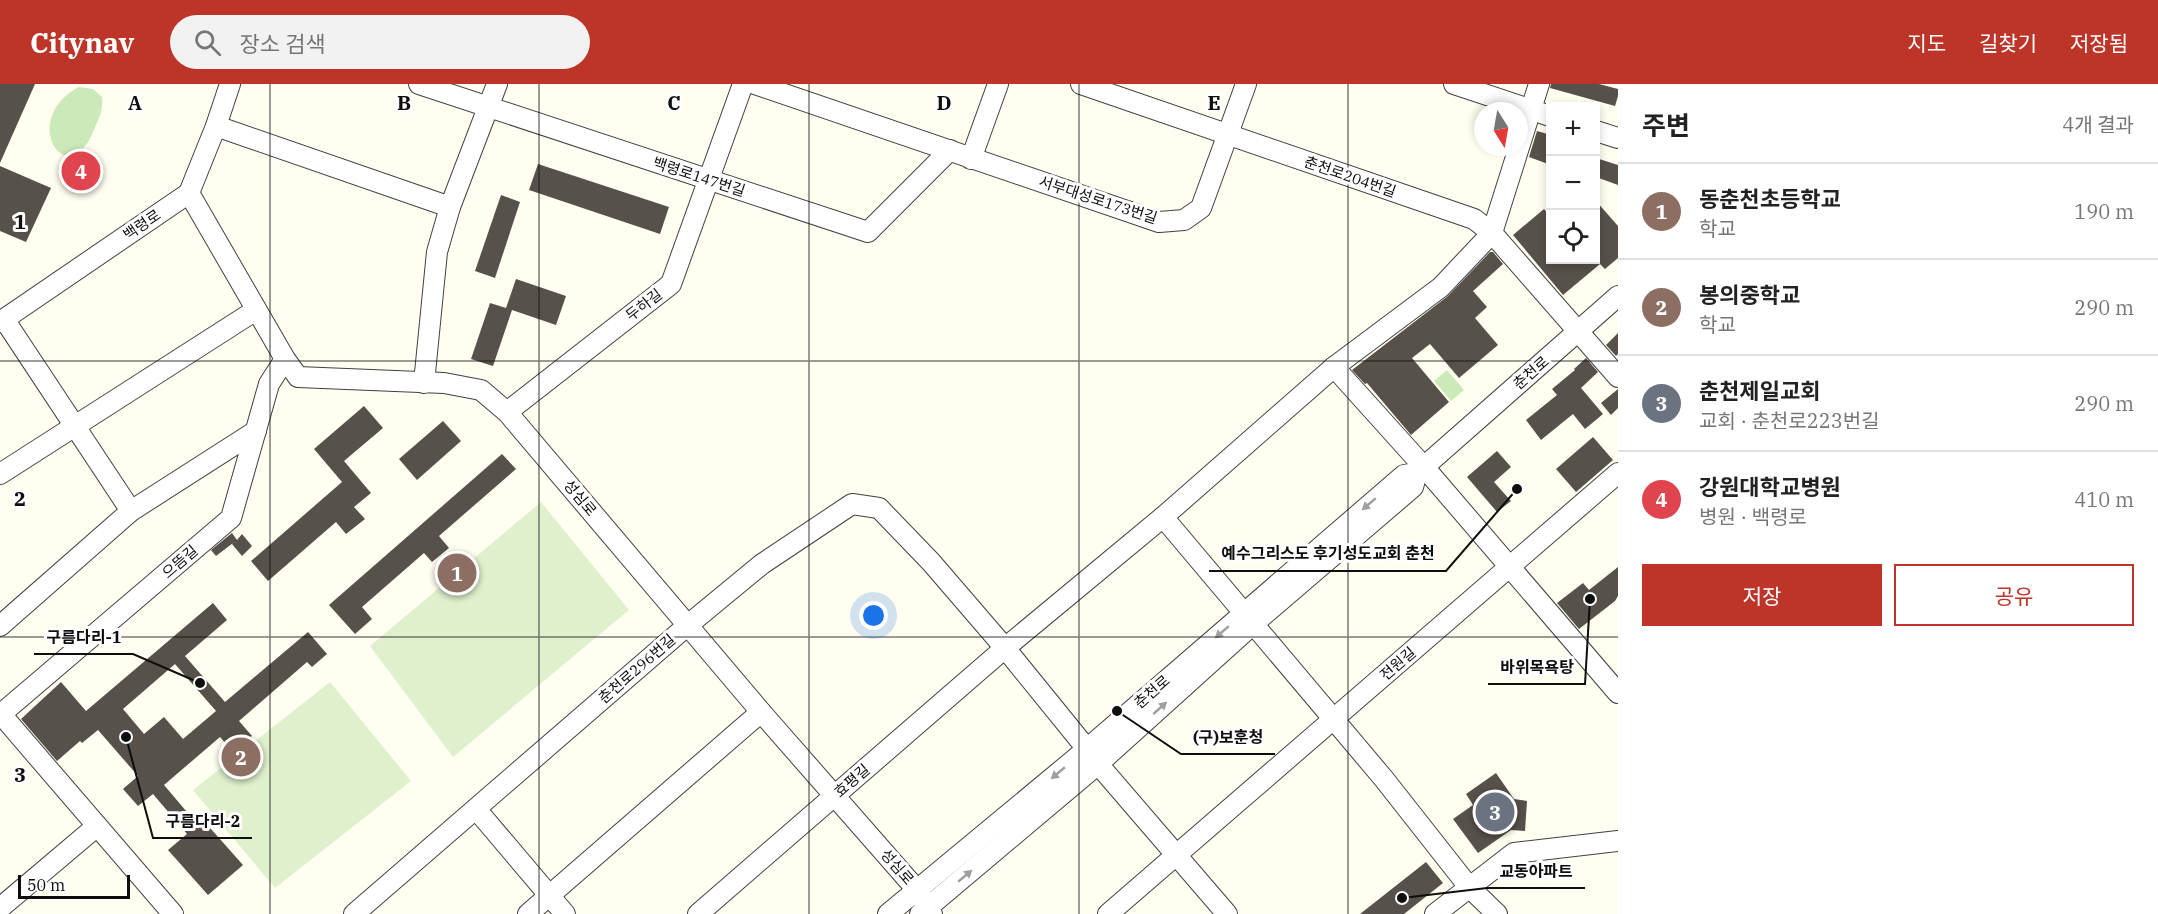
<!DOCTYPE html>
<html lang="ko">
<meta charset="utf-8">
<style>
:root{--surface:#fff;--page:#f2f2f2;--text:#222;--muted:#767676;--line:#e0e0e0;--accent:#bd3428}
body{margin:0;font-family:"IBM Plex Serif","Noto Sans KR",serif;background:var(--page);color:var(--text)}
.controls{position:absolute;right:18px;top:18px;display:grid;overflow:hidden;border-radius:0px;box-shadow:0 3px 9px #0003}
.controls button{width:54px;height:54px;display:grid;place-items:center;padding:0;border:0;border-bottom:2px solid var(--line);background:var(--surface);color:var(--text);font:30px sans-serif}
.compass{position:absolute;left:1474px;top:18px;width:54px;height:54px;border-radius:50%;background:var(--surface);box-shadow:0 3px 9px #0003;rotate:169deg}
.scale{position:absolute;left:18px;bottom:15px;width:112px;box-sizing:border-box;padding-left:6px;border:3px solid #0e0e0e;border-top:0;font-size:16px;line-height:21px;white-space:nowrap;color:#0e0e0e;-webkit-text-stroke:4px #fff;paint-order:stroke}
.you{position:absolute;left:874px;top:532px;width:21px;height:21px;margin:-15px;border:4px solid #fff;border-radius:50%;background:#1a73e8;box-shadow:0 0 0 9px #1a73e833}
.badge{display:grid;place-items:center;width:39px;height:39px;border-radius:50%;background:var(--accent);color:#fff;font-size:20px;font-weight:700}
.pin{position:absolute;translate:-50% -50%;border:3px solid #fff;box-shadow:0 2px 6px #0006}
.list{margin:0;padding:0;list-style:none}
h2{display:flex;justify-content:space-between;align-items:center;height:78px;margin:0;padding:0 24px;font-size:26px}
h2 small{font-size:20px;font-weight:400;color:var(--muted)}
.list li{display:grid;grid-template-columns:39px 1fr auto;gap:18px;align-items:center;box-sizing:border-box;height:96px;padding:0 24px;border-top:2px solid var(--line)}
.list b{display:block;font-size:22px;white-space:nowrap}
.list p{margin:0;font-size:20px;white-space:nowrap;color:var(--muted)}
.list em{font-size:20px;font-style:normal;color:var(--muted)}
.actions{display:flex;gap:12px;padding:18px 24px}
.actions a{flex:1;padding:14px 0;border:2px solid var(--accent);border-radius:0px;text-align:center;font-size:21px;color:var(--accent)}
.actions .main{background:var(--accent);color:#fff}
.icon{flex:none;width:33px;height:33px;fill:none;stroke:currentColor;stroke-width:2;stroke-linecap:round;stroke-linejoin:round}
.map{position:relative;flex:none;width:1618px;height:830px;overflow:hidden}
header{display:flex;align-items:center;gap:36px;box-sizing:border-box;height:84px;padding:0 30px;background:var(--accent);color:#fff}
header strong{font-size:28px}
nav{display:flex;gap:33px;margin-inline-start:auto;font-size:21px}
.search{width:420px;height:54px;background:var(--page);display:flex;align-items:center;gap:15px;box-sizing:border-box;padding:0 21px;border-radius:33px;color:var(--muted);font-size:22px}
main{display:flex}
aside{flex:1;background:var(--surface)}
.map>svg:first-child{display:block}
</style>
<header>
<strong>Citynav</strong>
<div class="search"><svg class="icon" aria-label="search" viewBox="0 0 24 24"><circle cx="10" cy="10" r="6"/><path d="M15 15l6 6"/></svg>장소 검색</div>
<nav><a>지도</a><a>길찾기</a><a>저장됨</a></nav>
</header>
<main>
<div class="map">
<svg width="1618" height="830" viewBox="0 0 1618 830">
<rect width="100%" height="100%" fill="#fffef0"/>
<g fill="#cce9ba">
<path d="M 79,3 L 93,5 L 102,13 C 104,26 98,36 93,48 C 67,110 18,35 79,3 Z"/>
<path d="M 1447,286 L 1464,306 L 1451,317 L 1434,297 Z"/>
</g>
<g fill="#dff0cc">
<path d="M 541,418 L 629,526 L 453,673 L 370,562 Z"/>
<path d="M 330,598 L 411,697 L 275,804 L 193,706 Z"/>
</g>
<g fill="#57514b" fill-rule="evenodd">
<path d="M 0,0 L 35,0 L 0,79 Z"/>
<path d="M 1551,0 L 1599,0 L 1618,5 L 1618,12 L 1615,22 L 1550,4 Z"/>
<path d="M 1537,47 L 1551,51 L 1551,81 L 1529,73 Z"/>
<path d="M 1596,74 L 1618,81 L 1618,101 L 1596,93 Z"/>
<path d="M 538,80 L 669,123 L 660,150 L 529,106 Z"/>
<path d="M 0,82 L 51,104 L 26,158 L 0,147 Z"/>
<path d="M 501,111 L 520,118 L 495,194 L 475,187 Z"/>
<path d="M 1596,117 L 1618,142 L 1618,174 L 1605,185 L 1600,180 L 1563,211 L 1513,151 L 1544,125 L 1551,133 L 1551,176 L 1597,176 Z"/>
<path d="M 1490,168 L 1493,168 L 1503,180 L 1473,207 L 1487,223 L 1475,234 L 1498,261 L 1459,294 L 1430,260 L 1412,274 L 1449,318 L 1411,351 L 1367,299 L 1365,300 L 1352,286 L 1448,212 Z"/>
<path d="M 516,195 L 566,212 L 556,241 L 512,226 L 493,282 L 471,275 L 490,219 L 506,224 Z"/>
<path d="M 1618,249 L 1618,270 L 1616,272 L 1606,261 Z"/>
<path d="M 1586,274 L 1598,288 L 1581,304 L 1603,330 L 1585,345 L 1573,330 L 1541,356 L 1526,336 L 1557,311 L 1552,305 L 1575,286 L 1574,285 Z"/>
<path d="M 1618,305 L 1618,324 L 1611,331 L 1601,319 Z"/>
<path d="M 364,322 L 383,344 L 344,377 L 371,409 L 354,423 L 365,435 L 346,450 L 336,438 L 268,497 L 251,477 L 342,398 L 314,365 Z"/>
<path d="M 443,337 L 461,357 L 417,396 L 399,375 Z"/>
<path d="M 1593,353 L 1613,376 L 1576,408 L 1556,385 Z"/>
<path d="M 1497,367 L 1511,383 L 1494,398 L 1511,417 L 1497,428 L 1467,393 Z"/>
<path d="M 502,370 L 516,385 L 439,452 L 449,464 L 432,478 L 424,469 L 362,523 L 372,535 L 355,550 L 329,521 Z"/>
<path d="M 232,449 L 237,456 L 242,450 L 252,462 L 242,472 L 232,460 L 237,456 L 216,472 L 211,466 Z"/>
<path d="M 1618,483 L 1618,512 L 1615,517 L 1579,545 L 1557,519 L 1583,499 L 1589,506 Z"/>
<path d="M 213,519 L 227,536 L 185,572 L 225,618 L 308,548 L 327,570 L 312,583 L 307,578 L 239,637 L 252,652 L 233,668 L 220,653 L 164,701 L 198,741 L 203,736 L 243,781 L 208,811 L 168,766 L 187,750 L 153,710 L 138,722 L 123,705 L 138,692 L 98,646 L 82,659 L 80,657 L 57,677 L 21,635 L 61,598 L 86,627 ZM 175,580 L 216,627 L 183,655 L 164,633 L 144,650 L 123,625 Z"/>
<path d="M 1496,689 L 1514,715 L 1527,717 L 1525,747 L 1511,746 L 1478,769 L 1453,735 L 1473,721 L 1466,710 Z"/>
<path d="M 1426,778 L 1443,799 L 1404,830 L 1360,830 Z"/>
</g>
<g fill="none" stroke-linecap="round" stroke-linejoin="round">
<defs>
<g id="minor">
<path d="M 419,0 L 868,148 L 950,66"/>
<path d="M 755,0 L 1159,138 L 1184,136 L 1201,124 L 1246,0"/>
<path d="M 1081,0 L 1474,135 L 1492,149 L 1618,293"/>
<path d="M 1454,0 L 1550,32"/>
<path d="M 216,42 L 450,123"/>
<path d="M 1596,47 L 1618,54"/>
<path d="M 971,75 L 998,0"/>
<path d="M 189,109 L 285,275 L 298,293 L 444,299 L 481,306 L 507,328 L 761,628 L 917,806 L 932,830"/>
<path d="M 4,235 L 131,427"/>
<path d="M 0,238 L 189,109 L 216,42 L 230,0"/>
<path d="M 1334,283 L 1424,383 L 1618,609"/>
<path d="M 424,299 L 437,168 L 450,123 L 497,0"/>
<path d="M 507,328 L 671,200 L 743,0"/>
<path d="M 0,390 L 256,226"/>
<path d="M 1163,433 L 1384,695 L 1469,803 L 1497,830"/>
<path d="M 0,542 L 131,427 L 256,347"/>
<path d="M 0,629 L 173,830"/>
<path d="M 0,631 L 231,434 L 269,300 L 285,275"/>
<path d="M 1098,680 L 1227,830"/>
<path d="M 476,725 L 565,830"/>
<path d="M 0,824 L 97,742"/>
<path d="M 354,830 L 688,541 L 762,480 L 852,420 L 879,424 L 931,478 L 1005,564 L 1087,665"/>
<path d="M 528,830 L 761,628"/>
<path d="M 698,830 L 1005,564 L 1163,433 L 1334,283 L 1441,203 L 1492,149 L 1539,0"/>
<path d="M 888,830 L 1087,665 L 1404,391 L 1417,389 L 1618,212"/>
<path d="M 920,830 L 1098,680 L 1252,541 L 1413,403 L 1417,389"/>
<path d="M 1108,830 L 1618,389"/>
<path d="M 1435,830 L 1514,769 L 1618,757"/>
</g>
</defs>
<use href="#minor" stroke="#414141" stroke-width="22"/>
<use href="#minor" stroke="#fff" stroke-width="20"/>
</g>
<defs><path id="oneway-solid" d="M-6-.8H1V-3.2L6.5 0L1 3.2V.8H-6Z" transform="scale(1.5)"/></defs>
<g fill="#9f9f9f">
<use href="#oneway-solid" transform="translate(1369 420) rotate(139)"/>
<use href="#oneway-solid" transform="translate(1222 548) rotate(139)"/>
<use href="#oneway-solid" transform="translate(1160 624) rotate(-42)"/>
<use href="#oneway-solid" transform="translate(1058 689) rotate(140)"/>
<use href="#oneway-solid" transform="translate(965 792) rotate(-40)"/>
</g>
<path fill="none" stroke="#0e0e0e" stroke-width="1.5" stroke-opacity="0.55" d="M 270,0 L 270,830M 539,0 L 539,830M 809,0 L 809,830M 1079,0 L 1079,830M 1348,0 L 1348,830M 0,277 L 1618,277M 0,553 L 1618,553"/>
<g text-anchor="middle" stroke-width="6" stroke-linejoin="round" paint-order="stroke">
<g font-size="15" fill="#0e0e0e" stroke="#fff">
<text transform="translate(699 93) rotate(18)" y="5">백령로147번길</text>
<text transform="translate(1350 93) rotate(19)" y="5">춘천로204번길</text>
<text transform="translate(1098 116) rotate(18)" y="5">서부대성로173번길</text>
<text transform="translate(142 141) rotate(-34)" y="5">백령로</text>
<text transform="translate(644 221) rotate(-38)" y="5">두하길</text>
<text transform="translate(1531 289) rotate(-41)" y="5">춘천로</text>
<text transform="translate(580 414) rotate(50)" y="5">성심로</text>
<text transform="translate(180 478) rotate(-41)" y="5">으뜸길</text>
<text transform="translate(1398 580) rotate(-41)" y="5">전원길</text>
<text transform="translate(637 585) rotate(-41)" y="5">춘천로296번길</text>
<text transform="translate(1152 608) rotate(-41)" y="5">춘천로</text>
<text transform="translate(852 697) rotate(-41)" y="5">효평길</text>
<text transform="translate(897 783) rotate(49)" y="5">성심로</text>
</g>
</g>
<g font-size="20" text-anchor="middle" font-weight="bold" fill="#0e0e0e" stroke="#fff" stroke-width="6" stroke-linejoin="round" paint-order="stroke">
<text x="135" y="26">A</text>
<text x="404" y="26">B</text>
<text x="674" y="26">C</text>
<text x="944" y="26">D</text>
<text x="1214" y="26">E</text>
<text x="20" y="145">1</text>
<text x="20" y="422">2</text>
<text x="20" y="698">3</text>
</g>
<path fill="none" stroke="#0e0e0e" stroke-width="2" d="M1517 405L1446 487H1209M200 599L133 570H34M1590 515L1585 600H1488M1117 627L1181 670H1275M126 653L153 754H252M1402 814L1487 804H1585"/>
<g fill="#0e0e0e" stroke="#fff" stroke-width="2">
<circle cx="1517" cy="405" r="6"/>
<circle cx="200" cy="599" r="6"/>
<circle cx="1590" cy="515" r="6"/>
<circle cx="1117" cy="627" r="6"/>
<circle cx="126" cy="653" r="6"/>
<circle cx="1402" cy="814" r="6"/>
</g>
<g font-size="16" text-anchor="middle" font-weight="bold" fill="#0e0e0e" stroke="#fff" stroke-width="6" stroke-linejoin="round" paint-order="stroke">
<text x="1328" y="475">예수그리스도 후기성도교회 춘천</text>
<text x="84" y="559">구름다리-1</text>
<text x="1537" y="589">바위목욕탕</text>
<text x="1228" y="659">(구)보훈청</text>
<text x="203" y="743">구름다리-2</text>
<text x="1536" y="793">교동아파트</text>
</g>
</svg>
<div class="controls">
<button>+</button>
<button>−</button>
<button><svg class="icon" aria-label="locate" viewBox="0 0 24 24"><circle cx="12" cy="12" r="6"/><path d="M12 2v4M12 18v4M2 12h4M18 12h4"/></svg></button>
</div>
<svg class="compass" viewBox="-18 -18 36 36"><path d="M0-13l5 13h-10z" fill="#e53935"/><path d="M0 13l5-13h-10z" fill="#767676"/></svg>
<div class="scale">50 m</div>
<div class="you"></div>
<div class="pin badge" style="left:457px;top:489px;background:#8d6e63">1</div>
<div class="pin badge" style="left:241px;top:673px;background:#8d6e63">2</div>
<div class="pin badge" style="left:1495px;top:728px;background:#6b7280">3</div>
<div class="pin badge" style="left:81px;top:87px;background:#e0444e">4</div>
</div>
<aside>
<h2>주변<small>4개 결과</small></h2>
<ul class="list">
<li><span class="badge" style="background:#8d6e63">1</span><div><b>동춘천초등학교</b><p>학교</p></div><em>190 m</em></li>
<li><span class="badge" style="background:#8d6e63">2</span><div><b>봉의중학교</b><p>학교</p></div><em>290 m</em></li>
<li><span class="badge" style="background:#6b7280">3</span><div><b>춘천제일교회</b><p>교회 · 춘천로223번길</p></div><em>290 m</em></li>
<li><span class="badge" style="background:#e0444e">4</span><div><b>강원대학교병원</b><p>병원 · 백령로</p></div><em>410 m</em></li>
</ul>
<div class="actions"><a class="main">저장</a><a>공유</a></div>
</aside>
</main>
